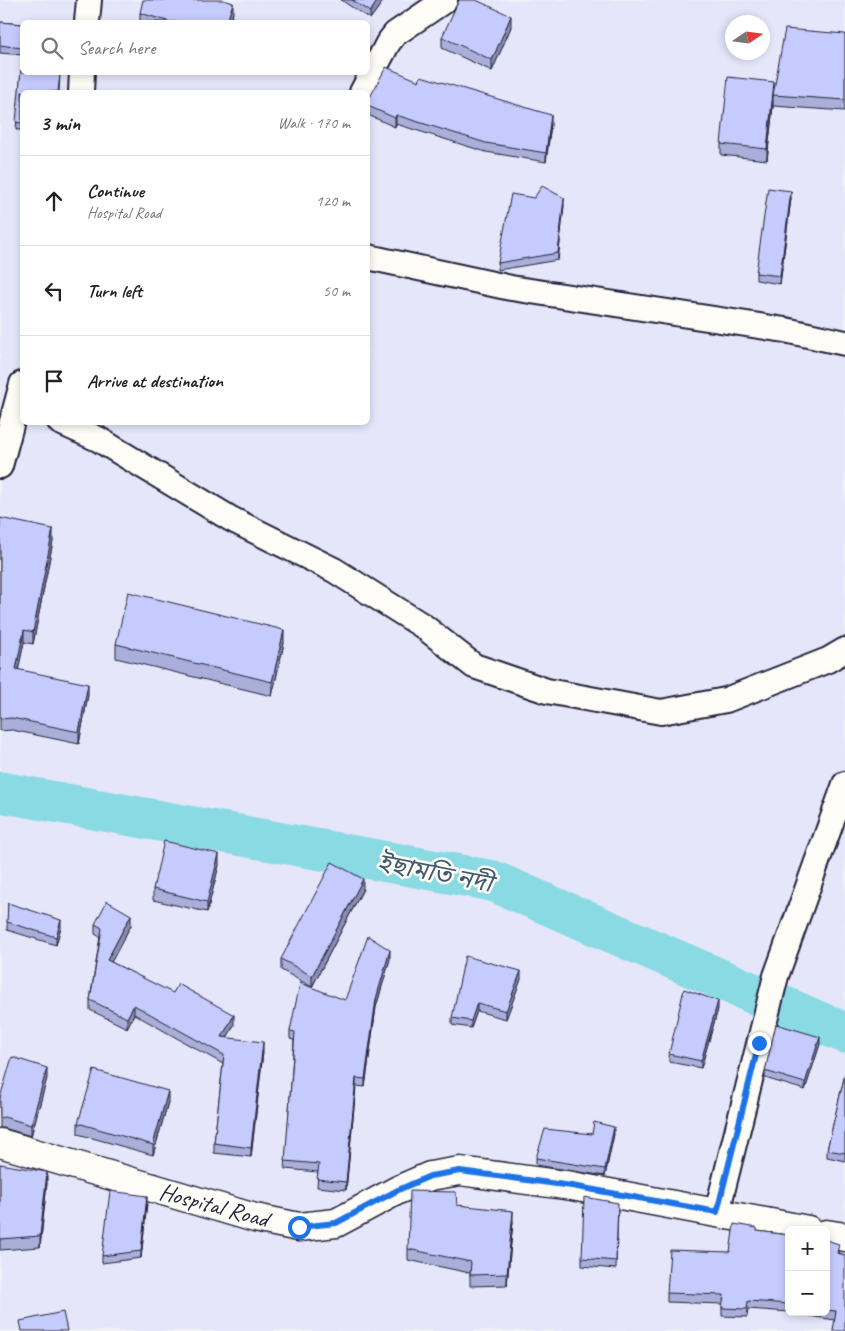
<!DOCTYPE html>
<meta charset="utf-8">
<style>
:root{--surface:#fff;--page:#f6f6f6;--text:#222;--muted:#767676;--line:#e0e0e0}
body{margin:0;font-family:Caveat,"Noto Sans Bengali",sans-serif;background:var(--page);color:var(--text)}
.controls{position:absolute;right:15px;bottom:15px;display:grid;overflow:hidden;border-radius:8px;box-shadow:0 2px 8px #0003}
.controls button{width:45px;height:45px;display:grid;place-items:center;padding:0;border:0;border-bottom:1px solid var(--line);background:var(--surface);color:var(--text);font:25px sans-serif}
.compass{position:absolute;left:725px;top:15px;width:45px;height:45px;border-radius:50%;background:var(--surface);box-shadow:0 2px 8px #0003;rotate:77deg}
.stop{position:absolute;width:15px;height:15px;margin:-11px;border:4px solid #1a73e8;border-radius:50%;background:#fff}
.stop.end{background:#1a73e8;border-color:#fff;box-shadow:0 1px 5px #0008}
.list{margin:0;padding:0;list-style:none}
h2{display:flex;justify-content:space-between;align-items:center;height:65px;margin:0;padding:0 20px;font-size:21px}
h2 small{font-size:16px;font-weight:400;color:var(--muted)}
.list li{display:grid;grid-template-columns:32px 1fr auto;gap:15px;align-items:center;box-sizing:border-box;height:90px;padding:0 20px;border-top:1px solid var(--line)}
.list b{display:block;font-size:19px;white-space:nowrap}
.list p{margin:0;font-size:16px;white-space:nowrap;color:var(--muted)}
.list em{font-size:16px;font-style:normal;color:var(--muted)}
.icon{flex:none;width:28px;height:28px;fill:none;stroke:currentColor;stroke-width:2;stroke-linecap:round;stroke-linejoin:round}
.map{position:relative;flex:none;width:845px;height:1331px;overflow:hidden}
.search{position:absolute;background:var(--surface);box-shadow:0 2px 8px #0003;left:20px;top:20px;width:350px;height:55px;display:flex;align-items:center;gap:12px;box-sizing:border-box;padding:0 18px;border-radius:8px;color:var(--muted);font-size:19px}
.panel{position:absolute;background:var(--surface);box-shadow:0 2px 8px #0003;left:20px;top:90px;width:350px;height:335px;border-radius:8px}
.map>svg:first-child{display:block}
</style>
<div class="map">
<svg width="845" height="1331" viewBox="0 0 845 1331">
<rect width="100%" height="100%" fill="#f2f2f8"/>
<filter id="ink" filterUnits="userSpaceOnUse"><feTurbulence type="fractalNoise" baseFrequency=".02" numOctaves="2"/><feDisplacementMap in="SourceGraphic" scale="10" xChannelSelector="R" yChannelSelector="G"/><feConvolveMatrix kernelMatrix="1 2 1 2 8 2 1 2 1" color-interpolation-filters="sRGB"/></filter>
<g filter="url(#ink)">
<path fill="#e5e6fa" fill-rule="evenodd" d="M 0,0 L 845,0 L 845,1331 L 0,1331 ZM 22,22 L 368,22 L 368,72 L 22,72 ZM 732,22 L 762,22 L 762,52 L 732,52 ZM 22,92 L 368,92 L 368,422 L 22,422 ZM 789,1230 L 826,1230 L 826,1312 L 789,1312 Z"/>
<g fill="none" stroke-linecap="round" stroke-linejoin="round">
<path stroke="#89dae3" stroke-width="41" d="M 0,792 L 493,881 L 845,1033"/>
<defs>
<g id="minor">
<path d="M 87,22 L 89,0"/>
<path d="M 81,92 L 82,72"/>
<path d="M 362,92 L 388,43 L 395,34 L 445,0"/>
<path d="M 368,257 L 511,288 L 785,330 L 845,343"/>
<path d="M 60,422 L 98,439 L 231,519 L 334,570 L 423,626 L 474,666 L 547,691 L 661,712 L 726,700 L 828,660 L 845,650"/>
<path d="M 0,466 L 22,384"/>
<path d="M 717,1212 L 776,976 L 845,784"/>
</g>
<g id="secondary">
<path d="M 0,1143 L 255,1218 L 299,1227 L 336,1223 L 398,1190 L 430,1176 L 460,1171 L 572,1186 L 808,1230"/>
<path d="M 826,1234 L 845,1237"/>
</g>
</defs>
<use href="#minor" stroke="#22223b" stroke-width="28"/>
<use href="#secondary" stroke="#22223b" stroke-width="31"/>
<use href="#minor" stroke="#fdfcf7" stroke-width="24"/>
<use href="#secondary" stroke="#fdfcf7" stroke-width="28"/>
</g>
<g fill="#aaafda" stroke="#22223b">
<path d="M 341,0 L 384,0 L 370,19 Z"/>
<path d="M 140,13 L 233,13 L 230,22 L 140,22 Z"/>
<path d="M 0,22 L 22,24 L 22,55 L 0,53 Z"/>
<path d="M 511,27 L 492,71 L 442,48 L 442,37 Z"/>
<path d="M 845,34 L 845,111 L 773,106 L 767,160 L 721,155 L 721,144 L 774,87 Z"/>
<path d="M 21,70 L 22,70 L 22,72 L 45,72 L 60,74 L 59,92 L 22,92 L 22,130 L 16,130 Z"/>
<path d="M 419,81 L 551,124 L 546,162 L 486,152 L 396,124 L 395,127 L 368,115 L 368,101 Z"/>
<path d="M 534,198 L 564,205 L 558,260 L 498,270 L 498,263 Z"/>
<path d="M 791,198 L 780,284 L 756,280 L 756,273 Z"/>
<path d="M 0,518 L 53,541 L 33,644 L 24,642 L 18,670 L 88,695 L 79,744 L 12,730 L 0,731 Z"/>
<path d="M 284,643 L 272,696 L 116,658 L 116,644 Z"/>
<path d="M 219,865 L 207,912 L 153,900 L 153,889 Z"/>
<path d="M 363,889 L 312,987 L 281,970 L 281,959 Z"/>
<path d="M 8,903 L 61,927 L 56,945 L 7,930 Z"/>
<path d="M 95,924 L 131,925 L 111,962 L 234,1025 L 227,1038 L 263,1052 L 251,1157 L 214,1153 L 214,1143 L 223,1064 L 134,1014 L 127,1028 L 90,1010 L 90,1000 L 100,937 L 95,934 Z"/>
<path d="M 390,959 L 376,1007 L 365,1087 L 356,1086 L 346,1190 L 317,1187 L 318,1172 L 285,1169 L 294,1040 L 290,1039 L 290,1031 L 345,1000 Z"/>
<path d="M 521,979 L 506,1019 L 477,1011 L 471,1028 L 452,1025 L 452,1018 Z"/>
<path d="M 718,1009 L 701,1068 L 669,1062 L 669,1054 Z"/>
<path d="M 820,1044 L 805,1090 L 765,1078 L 765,1071 Z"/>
<path d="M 845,1074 L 845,1161 L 827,1157 L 827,1150 Z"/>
<path d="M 47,1078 L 31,1136 L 4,1128 L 0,1128 L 0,1098 Z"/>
<path d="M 168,1102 L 153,1155 L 78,1134 L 78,1123 Z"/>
<path d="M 592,1134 L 614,1134 L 605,1176 L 536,1165 L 536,1158 Z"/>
<path d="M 0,1164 L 47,1183 L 40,1247 L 0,1250 Z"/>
<path d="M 147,1203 L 141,1258 L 102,1263 L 102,1256 Z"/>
<path d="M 457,1205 L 513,1221 L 507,1285 L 470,1286 L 470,1273 L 408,1260 L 408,1249 Z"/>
<path d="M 618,1210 L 616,1269 L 582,1266 L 582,1258 Z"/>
<path d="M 757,1231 L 789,1235 L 789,1312 L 748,1309 L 747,1317 L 722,1316 L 722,1304 L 667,1302 L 667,1293 L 730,1252 Z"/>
<path d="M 826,1240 L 839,1252 L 839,1253 L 845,1255 L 835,1320 L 809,1316 L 809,1313 L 792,1312 L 826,1312 Z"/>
</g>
<g fill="#8b8eb1" stroke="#22223b">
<path d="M 378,0 L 384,0 L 370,19 L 370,12 Z"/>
<path d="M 233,3 L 233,13 L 230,22 L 227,22 Z"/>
<path d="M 511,16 L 511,27 L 492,71 L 492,60 Z"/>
<path d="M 773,95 L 773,106 L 767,160 L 767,149 Z"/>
<path d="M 396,115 L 396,124 L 395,127 L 395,118 Z"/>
<path d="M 551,115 L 551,124 L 546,162 L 546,153 Z"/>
<path d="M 791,191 L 791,198 L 780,284 L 780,276 Z"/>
<path d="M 564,198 L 564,205 L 558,260 L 558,253 Z"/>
<path d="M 53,529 L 53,541 L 33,644 L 33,632 Z"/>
<path d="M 24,630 L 24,642 L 16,681 L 16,669 Z"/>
<path d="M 284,630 L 284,643 L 272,696 L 272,682 Z"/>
<path d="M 88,684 L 88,695 L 79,744 L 79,732 Z"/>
<path d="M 219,854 L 219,865 L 207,912 L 207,902 Z"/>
<path d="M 363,879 L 363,889 L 312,987 L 312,976 Z"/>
<path d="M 131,915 L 131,925 L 107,970 L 107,960 Z"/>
<path d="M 61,920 L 61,927 L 56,945 L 56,937 Z"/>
<path d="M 390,950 L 390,959 L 376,1007 L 365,1087 L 365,1079 L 376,999 Z"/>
<path d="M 521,971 L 521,979 L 506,1019 L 506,1011 Z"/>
<path d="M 718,1001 L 718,1009 L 701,1068 L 701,1061 Z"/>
<path d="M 477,1003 L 477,1011 L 471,1028 L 471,1021 Z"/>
<path d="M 134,1005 L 134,1014 L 127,1028 L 127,1018 Z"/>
<path d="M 234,1015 L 234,1025 L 222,1047 L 222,1037 Z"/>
<path d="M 820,1037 L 820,1044 L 805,1090 L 805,1083 Z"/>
<path d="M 263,1042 L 263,1052 L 251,1157 L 251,1148 Z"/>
<path d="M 47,1068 L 47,1078 L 31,1136 L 31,1125 Z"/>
<path d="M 356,1078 L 356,1086 L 346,1190 L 346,1182 Z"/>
<path d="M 168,1091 L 168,1102 L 153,1155 L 153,1145 Z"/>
<path d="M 614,1127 L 614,1134 L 605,1176 L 605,1169 Z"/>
<path d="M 47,1172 L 47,1183 L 40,1247 L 40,1236 Z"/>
<path d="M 147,1196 L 147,1203 L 141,1258 L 141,1251 Z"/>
<path d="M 513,1211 L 513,1221 L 507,1285 L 507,1274 Z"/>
</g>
<g fill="#c6cbfd" stroke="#22223b">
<path d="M 143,0 L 224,0 L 233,3 L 227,22 L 171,22 L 140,13 Z"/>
<path d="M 352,0 L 378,0 L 370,12 Z"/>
<path d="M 459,0 L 476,0 L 511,16 L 492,60 L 442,37 Z"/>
<path d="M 0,22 L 22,24 L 22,48 L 0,45 Z"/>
<path d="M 785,29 L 845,34 L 845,100 L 773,95 Z"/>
<path d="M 386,67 L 419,81 L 421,76 L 551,115 L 546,153 L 486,143 L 396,115 L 395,118 L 368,106 L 368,101 Z"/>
<path d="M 21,70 L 22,70 L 22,72 L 45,72 L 60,74 L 58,92 L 22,92 L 22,123 L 16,122 Z"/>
<path d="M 728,77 L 774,82 L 767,149 L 721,144 Z"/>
<path d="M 542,186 L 564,198 L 558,253 L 498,263 L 511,194 L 534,198 Z"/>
<path d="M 768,188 L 791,191 L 780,276 L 756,273 Z"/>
<path d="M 0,518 L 53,529 L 33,632 L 24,630 L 16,669 L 88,684 L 79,732 L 12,718 L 0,719 Z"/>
<path d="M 128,592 L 284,630 L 272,682 L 116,644 Z"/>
<path d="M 164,841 L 219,854 L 207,902 L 153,889 Z"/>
<path d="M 332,862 L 363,879 L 312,976 L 281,959 Z"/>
<path d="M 107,901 L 131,915 L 107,960 L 173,993 L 178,984 L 234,1015 L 222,1037 L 263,1042 L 251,1148 L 214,1143 L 224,1055 L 134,1005 L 127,1018 L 90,1000 L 102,928 L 95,924 Z"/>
<path d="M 8,903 L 61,920 L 56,937 L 7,922 Z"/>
<path d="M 368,936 L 390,950 L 376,999 L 365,1079 L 356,1078 L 346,1182 L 317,1179 L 319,1164 L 285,1161 L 295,1032 L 290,1031 L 300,983 L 345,1000 Z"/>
<path d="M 465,956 L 521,971 L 506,1011 L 477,1003 L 471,1021 L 452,1018 Z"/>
<path d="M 684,989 L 718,1001 L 701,1061 L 669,1054 Z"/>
<path d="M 776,1024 L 820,1037 L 805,1083 L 765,1071 Z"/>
<path d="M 12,1057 L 47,1068 L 31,1125 L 4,1117 L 0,1118 L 0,1098 Z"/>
<path d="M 94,1070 L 168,1091 L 153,1145 L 78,1123 Z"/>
<path d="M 845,1074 L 845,1153 L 827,1150 Z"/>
<path d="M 594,1122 L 614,1127 L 605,1169 L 536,1158 L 545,1129 L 592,1134 Z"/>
<path d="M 0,1164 L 47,1172 L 40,1236 L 0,1239 Z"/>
<path d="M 110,1191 L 147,1196 L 141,1251 L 102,1256 Z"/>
<path d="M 410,1191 L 456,1192 L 457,1205 L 513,1211 L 507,1274 L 470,1275 L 471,1262 L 408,1249 Z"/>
<path d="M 584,1197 L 618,1203 L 616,1261 L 582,1258 Z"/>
<path d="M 734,1224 L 757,1228 L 757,1231 L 789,1235 L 789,1304 L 748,1301 L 747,1309 L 722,1308 L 724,1295 L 667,1293 L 670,1250 L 730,1252 Z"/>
<path d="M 826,1240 L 839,1244 L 837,1253 L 845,1255 L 845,1331 L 833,1331 L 836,1311 L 826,1310 Z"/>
<path d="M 63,1312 L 67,1331 L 22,1331 L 20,1321 Z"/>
</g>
</g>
<g fill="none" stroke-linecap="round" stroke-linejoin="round" filter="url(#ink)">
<path stroke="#1a73e8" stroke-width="6" d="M 299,1227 L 336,1223 L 398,1190 L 430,1176 L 460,1171 L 572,1186 L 717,1212 L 759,1043"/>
</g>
<g text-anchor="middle" stroke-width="5" stroke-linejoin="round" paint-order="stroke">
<g font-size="24" fill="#22223b" stroke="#fdfcf7">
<text transform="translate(214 1205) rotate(15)" y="8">Hospital Road</text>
</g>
<g font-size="25" font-style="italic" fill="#41596d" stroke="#fdfcf7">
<text transform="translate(435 872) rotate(11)" y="9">ইছামতি নদী</text>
</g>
</g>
</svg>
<div class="controls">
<button>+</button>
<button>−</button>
</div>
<svg class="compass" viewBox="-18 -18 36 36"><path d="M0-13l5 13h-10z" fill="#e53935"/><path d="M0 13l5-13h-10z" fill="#767676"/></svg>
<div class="stop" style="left:299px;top:1227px"></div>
<div class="stop end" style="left:759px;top:1043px"></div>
<div class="search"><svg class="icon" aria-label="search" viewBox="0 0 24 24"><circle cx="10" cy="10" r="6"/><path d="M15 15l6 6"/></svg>Search here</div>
<section class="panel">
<h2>3 min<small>Walk · 170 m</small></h2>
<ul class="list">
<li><svg class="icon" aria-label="ahead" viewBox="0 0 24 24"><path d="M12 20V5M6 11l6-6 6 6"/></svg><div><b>Continue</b><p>Hospital Road</p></div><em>120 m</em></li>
<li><svg class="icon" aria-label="left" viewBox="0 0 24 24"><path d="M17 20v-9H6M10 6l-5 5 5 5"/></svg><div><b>Turn left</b></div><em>50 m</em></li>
<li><svg class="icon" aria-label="arrive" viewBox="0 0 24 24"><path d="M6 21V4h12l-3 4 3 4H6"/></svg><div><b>Arrive at destination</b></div></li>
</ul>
</section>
</div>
